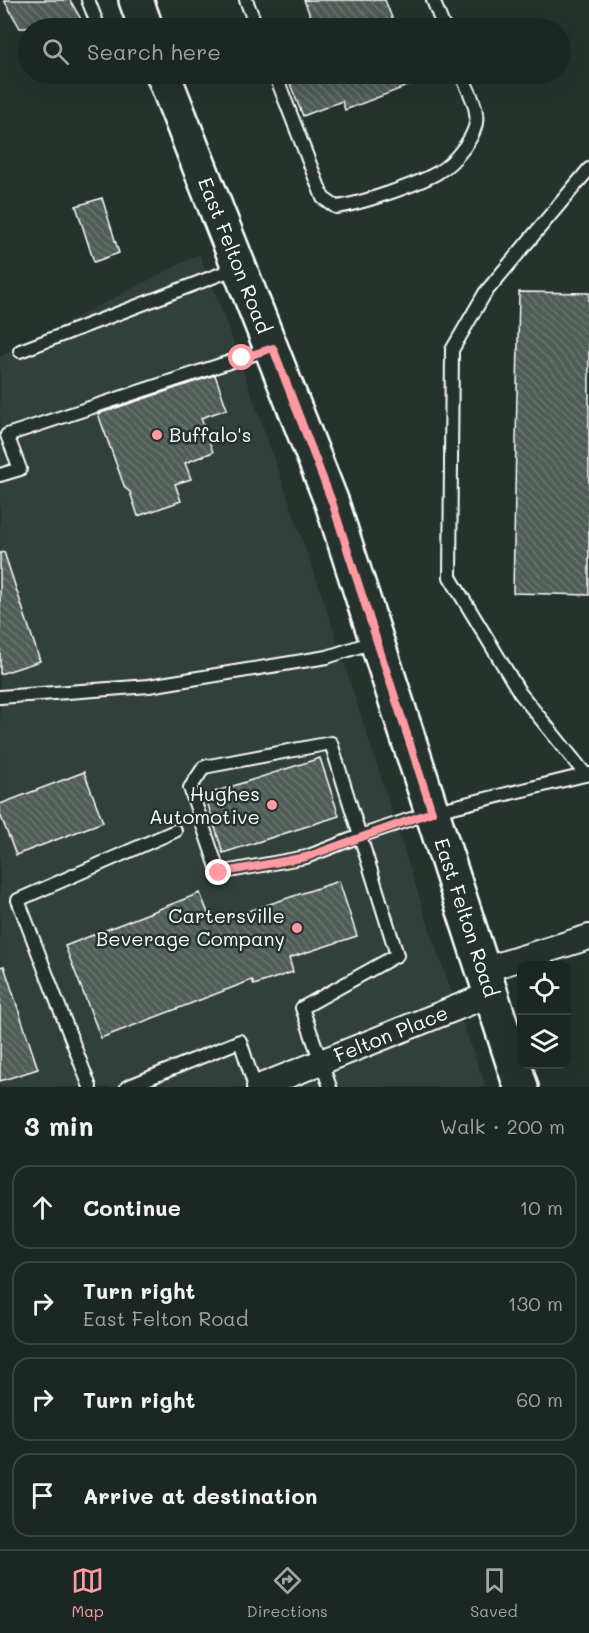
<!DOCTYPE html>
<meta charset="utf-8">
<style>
:root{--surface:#1c2622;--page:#29322f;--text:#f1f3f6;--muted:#a0a5a5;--line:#3a4340;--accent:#ff9aa2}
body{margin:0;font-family:Mali,sans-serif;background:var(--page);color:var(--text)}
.controls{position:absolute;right:18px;bottom:18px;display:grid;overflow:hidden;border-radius:12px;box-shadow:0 6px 24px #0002}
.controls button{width:54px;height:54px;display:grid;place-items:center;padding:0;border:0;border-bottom:2px solid var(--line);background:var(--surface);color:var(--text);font:30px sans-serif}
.stop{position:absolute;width:18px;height:18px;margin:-14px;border:4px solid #ff9aa2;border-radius:50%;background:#fff}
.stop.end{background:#ff9aa2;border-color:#fff;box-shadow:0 2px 6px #0008}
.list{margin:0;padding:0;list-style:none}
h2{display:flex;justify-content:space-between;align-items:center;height:78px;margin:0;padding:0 24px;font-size:26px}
h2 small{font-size:20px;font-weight:400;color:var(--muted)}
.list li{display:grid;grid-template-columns:39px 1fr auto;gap:18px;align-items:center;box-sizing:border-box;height:84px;margin:0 12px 12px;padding:0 12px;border:2px solid var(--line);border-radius:18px}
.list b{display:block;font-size:22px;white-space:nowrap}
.list p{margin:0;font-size:20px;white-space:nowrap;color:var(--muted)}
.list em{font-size:20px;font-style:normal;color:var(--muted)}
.icon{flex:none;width:33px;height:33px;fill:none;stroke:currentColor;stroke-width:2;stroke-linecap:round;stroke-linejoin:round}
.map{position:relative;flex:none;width:589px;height:1087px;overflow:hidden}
.search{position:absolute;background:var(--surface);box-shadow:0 6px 24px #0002;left:18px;right:18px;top:18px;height:66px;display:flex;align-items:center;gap:15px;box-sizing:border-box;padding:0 21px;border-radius:33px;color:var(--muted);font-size:22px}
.sheet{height:462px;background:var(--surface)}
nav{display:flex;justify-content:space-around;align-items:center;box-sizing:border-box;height:84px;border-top:2px solid var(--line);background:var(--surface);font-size:16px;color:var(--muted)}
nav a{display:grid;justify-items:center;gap:3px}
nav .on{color:var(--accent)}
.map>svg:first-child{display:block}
</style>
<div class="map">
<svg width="589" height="1087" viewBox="0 0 589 1087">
<defs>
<pattern id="building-back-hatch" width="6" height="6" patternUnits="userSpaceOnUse" patternTransform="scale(1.5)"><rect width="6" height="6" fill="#515c57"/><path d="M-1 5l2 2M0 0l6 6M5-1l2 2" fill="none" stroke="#6b7470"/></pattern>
</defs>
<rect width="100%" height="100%" fill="#26332d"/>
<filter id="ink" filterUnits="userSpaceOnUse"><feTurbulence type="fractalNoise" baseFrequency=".0167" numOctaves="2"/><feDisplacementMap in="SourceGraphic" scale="12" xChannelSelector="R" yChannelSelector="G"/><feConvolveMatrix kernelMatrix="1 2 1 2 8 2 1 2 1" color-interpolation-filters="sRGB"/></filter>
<g filter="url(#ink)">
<path fill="#333f3a" d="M 199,254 L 220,305 L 326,607 L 434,943 L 486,1087 L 0,1087 L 0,357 Z"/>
<g fill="url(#building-back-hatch)" stroke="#fff" stroke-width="1.5">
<path d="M 4,0 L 70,0 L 86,28 L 20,28 Z"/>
<path d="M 304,0 L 385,0 L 396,28 L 315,28 Z"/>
<path d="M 316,74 L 435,74 L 436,75 L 345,110 L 342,101 L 303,116 L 290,84 Z"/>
<path d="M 102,198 L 119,253 L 94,262 L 76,206 Z"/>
<path d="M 519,292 L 589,293 L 589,595 L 513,593 Z"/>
<path d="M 215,375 L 227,409 L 201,418 L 213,452 L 185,463 L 191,479 L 175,484 L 181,501 L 138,516 L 130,492 L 125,488 L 98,414 Z"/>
<path d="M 4,552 L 40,661 L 0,674 L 0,553 Z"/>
<path d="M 320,758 L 339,816 L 223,853 L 205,795 Z"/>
<path d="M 84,772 L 103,822 L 16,855 L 0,814 L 0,804 Z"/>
<path d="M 339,881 L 357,936 L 289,958 L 293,972 L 254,985 L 252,980 L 101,1038 L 65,946 L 200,893 L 212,923 Z"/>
<path d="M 4,966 L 38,1069 L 0,1081 L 0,967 Z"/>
</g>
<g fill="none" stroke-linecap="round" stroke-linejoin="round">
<defs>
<g id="lane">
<path d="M 88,0 L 99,28"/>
<path d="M 246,0 L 257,28"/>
<path d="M 433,0 L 444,28"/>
<path d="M 275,74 L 323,198 L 336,207 C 360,204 416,185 437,173 C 454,163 480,134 476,113 C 475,100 466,86 461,74"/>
<path d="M 20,351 L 239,267"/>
<path d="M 0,475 L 20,469 L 7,435 L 269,349"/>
<path d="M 0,697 L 149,686 L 327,657 L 376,641"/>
<path d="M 331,743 L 360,836 L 306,857 L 219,873 L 190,788 L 204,767 Z"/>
<path d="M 586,775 L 520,693 L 450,577 L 452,350 L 485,293 L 589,169"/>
<path d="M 90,1087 L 18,900 L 175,831"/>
<path d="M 127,1087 L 240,1041 L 255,1087"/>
<path d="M 330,1087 L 302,1008 L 397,955 L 360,836 L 432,812 L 589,774"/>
</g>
<g id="street">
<path d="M 483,970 L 589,937"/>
<path id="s1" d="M 259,1087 L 491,994"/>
</g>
<g id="secondary">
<path d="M 136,0 L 146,28"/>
<path id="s2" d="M 163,74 L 332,503 L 521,1087"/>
</g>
</defs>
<use href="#lane" stroke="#fff" stroke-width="16"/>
<use href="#street" stroke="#fff" stroke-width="28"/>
<use href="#secondary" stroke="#fff" stroke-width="38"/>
<use href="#lane" stroke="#26332d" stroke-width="12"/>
<use href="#street" stroke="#26332d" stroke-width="24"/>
<use href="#secondary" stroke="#26332d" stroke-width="33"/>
</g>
</g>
<g fill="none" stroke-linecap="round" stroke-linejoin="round" filter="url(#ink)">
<path stroke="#ff9aa2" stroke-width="8" d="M 219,873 L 306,857 L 432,812 L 332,502 L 273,348 L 242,358"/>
</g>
<g fill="#ff9aa2" stroke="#26332d" stroke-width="2">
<circle cx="157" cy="435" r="6"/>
<circle cx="272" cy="805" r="6"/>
<circle cx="297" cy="928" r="6"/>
</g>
<g text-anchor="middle" stroke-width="5" stroke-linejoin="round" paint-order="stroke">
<g font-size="20" fill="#fff" stroke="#26332d">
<text dy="7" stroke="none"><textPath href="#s2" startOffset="195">East Felton Road</textPath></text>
<text dy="7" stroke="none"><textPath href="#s2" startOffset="897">East Felton Road</textPath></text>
<text dy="7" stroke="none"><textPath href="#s1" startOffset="142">Felton Place</textPath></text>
</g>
<g font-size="20" fill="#fff" stroke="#26332d" text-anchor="end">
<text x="169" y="442" text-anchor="start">Buffalo's</text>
<text x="260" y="801">Hughes<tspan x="260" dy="23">Automotive</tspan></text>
<text x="285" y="923">Cartersville<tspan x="285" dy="23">Beverage Company</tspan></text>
</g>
</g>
</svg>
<div class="controls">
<button><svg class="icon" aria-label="locate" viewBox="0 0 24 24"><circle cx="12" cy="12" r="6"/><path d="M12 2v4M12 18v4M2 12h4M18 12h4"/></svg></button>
<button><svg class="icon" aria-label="layers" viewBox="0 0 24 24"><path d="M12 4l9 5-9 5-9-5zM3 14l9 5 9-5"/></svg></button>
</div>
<div class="stop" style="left:242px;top:358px"></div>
<div class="stop end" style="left:219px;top:873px"></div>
<div class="search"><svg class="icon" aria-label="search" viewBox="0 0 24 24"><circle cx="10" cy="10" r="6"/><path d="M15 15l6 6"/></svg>Search here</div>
</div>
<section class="sheet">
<h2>3 min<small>Walk · 200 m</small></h2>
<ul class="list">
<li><svg class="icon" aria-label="ahead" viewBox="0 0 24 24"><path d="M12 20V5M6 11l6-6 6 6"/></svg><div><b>Continue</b></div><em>10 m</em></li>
<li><svg class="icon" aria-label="right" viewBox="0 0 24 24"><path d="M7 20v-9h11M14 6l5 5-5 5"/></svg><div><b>Turn right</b><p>East Felton Road</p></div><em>130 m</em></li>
<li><svg class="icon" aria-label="right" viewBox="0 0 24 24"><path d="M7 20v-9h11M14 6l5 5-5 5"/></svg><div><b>Turn right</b></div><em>60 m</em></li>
<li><svg class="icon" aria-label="arrive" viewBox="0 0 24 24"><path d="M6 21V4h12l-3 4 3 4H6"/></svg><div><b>Arrive at destination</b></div></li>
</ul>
</section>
<nav>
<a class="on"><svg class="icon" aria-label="map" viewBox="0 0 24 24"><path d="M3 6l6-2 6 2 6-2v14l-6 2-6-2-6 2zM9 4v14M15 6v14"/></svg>Map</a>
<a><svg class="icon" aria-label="directions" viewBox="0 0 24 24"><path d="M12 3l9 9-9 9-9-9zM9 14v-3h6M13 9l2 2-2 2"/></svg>Directions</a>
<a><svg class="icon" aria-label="saved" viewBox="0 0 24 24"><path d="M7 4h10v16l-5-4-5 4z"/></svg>Saved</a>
</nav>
